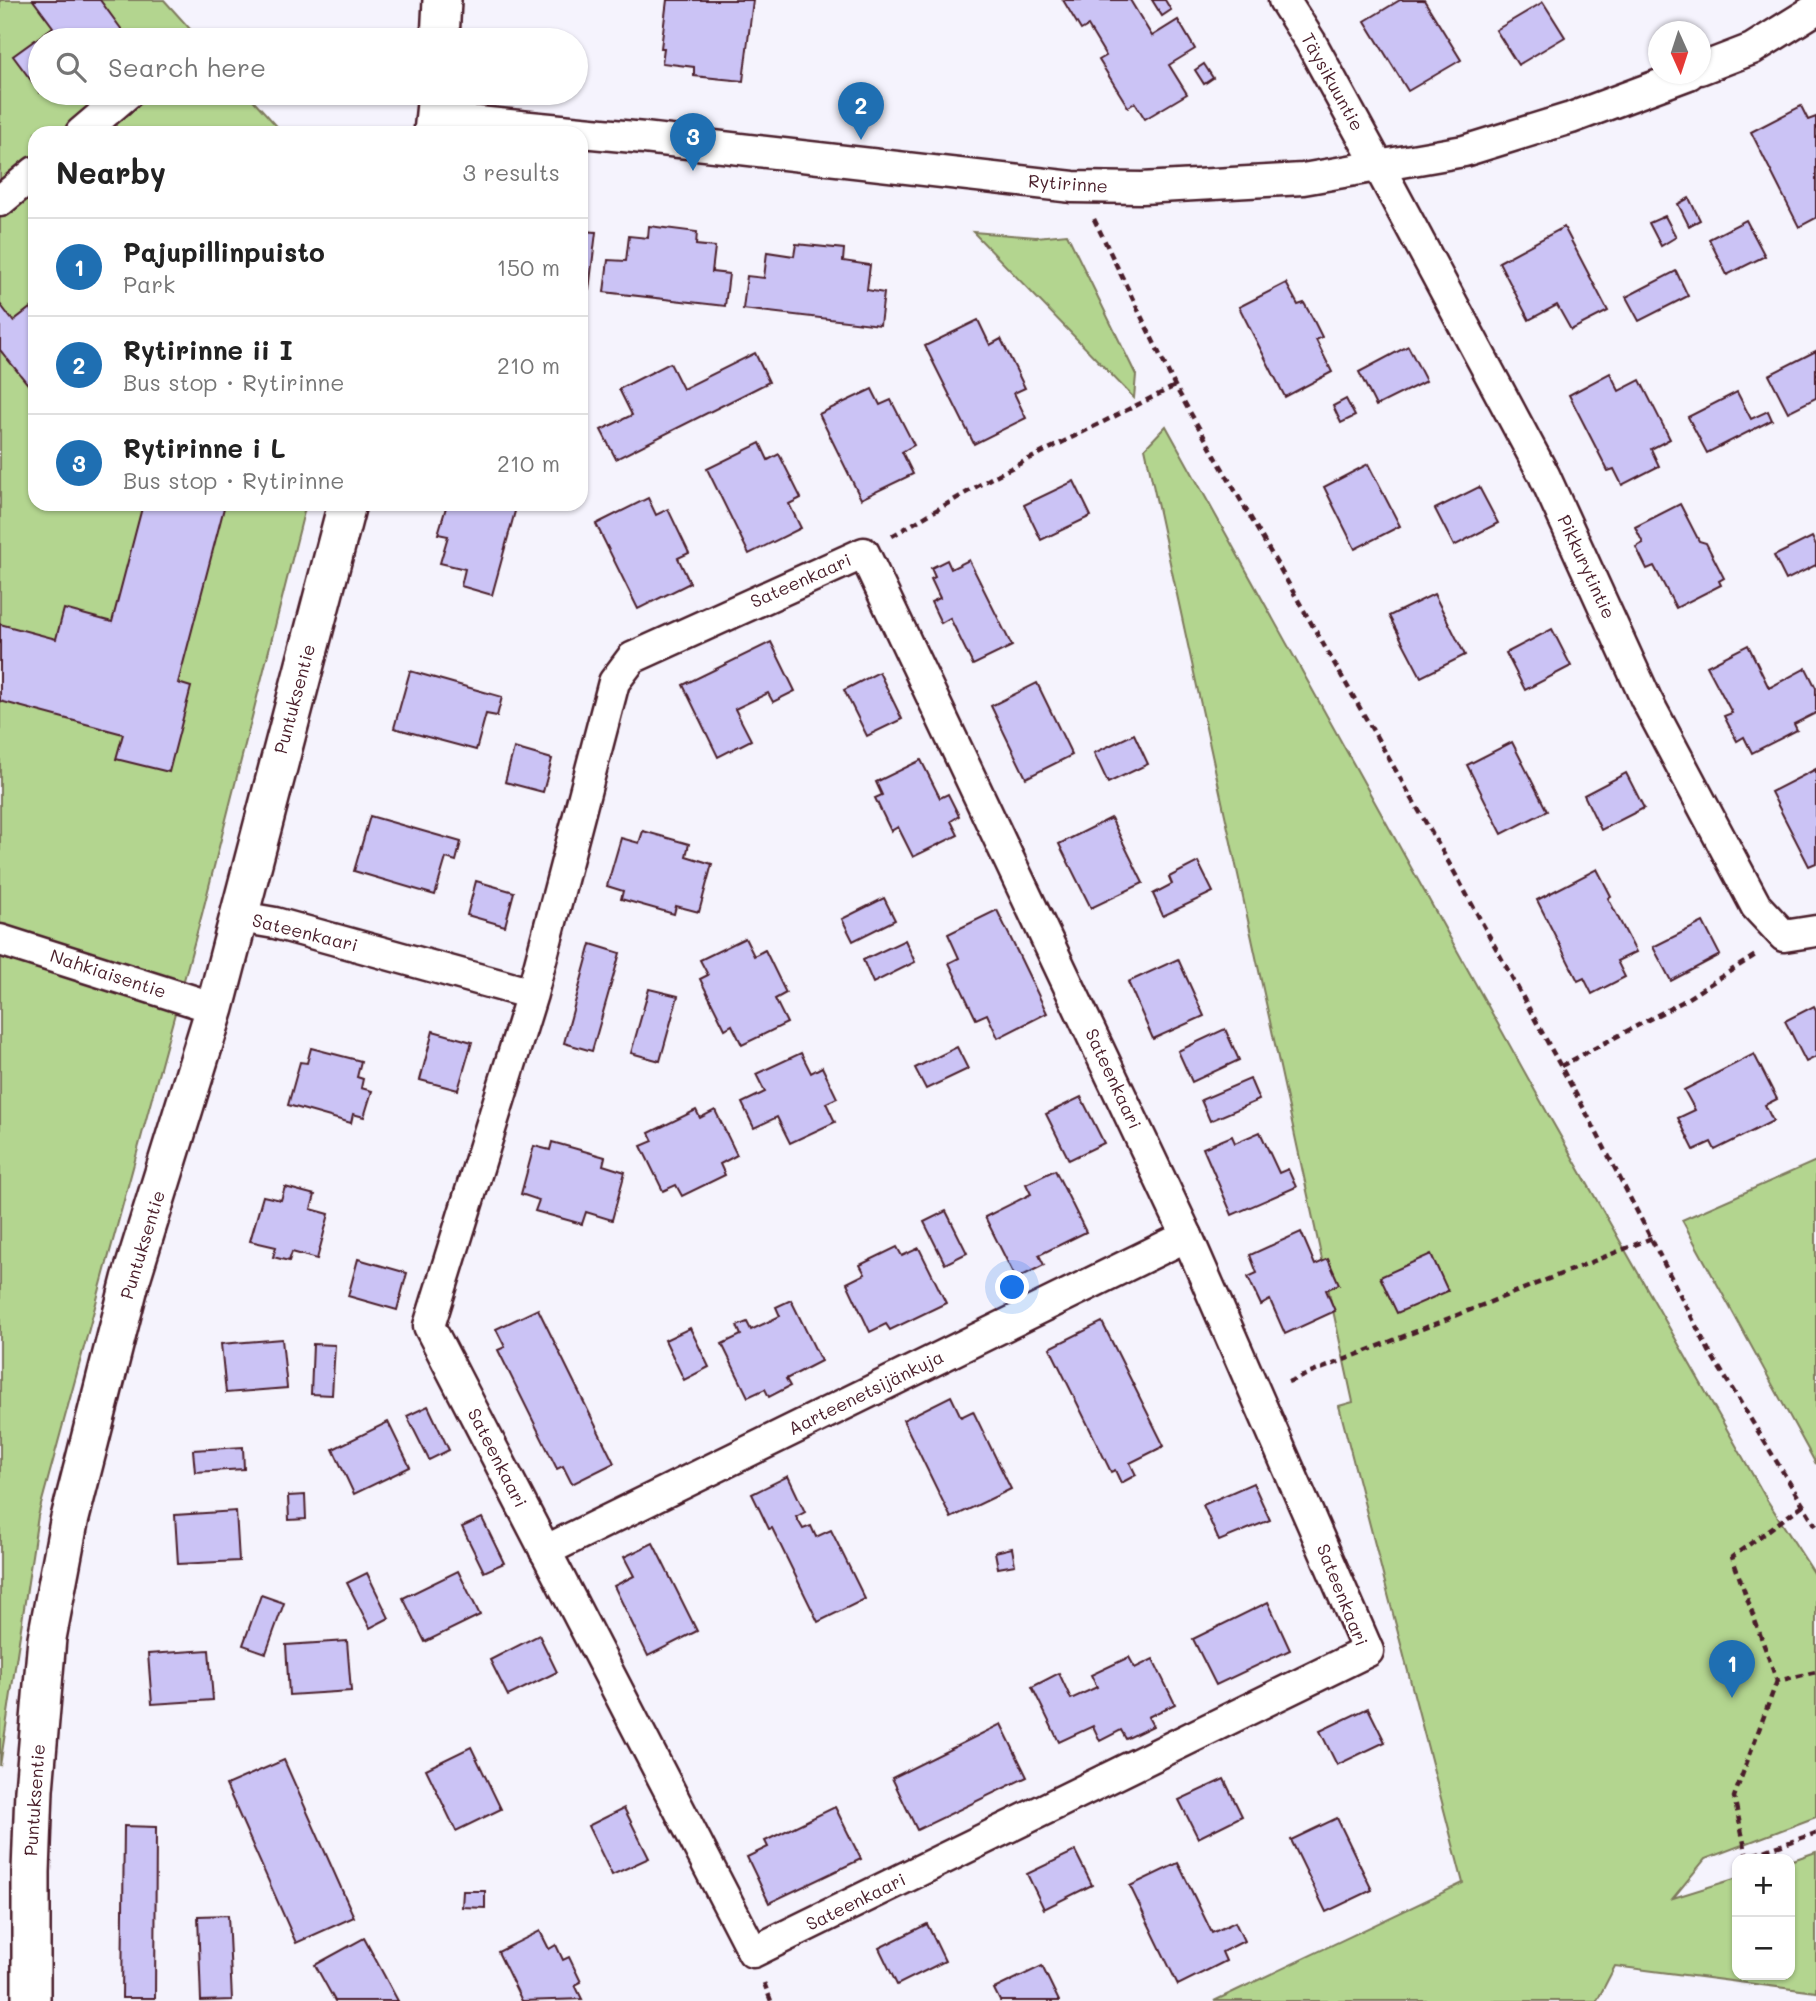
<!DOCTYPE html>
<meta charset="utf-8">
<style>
:root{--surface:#fff;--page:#f6f6f6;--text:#222;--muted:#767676;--line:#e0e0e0;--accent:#1f6fb2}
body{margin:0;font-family:Mali,sans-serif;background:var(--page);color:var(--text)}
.controls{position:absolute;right:21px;bottom:21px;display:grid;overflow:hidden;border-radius:14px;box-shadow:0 2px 5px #0004}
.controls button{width:63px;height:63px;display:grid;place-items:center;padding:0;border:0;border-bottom:2px solid var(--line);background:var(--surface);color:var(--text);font:35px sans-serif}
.compass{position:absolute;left:1648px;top:21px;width:63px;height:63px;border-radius:50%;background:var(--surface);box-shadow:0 2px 5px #0004;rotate:177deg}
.you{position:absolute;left:1013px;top:1288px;width:24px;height:24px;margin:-18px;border:5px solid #fff;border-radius:50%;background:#1a73e8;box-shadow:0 0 0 10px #1a73e833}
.badge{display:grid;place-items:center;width:46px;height:46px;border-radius:50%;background:var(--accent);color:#fff;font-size:23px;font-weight:700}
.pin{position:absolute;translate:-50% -58px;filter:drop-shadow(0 2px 4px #0008)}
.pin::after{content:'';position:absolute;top:37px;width:24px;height:21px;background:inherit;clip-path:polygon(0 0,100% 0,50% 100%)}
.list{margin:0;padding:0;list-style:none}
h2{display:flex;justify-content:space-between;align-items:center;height:91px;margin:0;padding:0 28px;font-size:30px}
h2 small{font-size:23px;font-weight:400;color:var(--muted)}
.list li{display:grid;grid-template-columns:46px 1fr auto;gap:21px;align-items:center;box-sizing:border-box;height:98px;padding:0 28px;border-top:2px solid var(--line)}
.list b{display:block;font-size:26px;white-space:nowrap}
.list p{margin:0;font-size:23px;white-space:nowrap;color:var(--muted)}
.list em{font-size:23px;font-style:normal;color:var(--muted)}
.icon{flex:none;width:38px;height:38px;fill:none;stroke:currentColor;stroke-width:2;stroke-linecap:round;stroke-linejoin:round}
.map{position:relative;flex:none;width:1816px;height:2001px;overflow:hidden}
.search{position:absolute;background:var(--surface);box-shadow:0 2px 5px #0004;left:28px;top:28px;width:560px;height:77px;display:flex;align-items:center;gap:18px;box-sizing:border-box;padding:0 24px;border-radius:38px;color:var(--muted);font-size:26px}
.panel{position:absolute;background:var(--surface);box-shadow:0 2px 5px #0004;left:28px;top:126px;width:560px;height:385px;border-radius:21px}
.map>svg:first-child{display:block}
</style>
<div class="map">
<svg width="1816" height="2001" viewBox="0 0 1816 2001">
<rect width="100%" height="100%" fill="#f5f3fd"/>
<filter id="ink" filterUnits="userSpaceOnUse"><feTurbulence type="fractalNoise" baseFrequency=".0143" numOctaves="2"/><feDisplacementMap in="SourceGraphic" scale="14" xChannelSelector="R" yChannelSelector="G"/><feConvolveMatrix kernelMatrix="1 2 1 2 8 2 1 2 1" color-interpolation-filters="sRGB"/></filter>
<g filter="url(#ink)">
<g fill="#b3d58f" stroke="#7e7a5d" stroke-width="2">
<path d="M 0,0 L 164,0 L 200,40 L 40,40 L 40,93 L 247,93 L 283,133 L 35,133 L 35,504 L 306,504 L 202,914 L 38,1516 L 0,1766 Z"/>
<path d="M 973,232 L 1036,237 L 1067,234 L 1136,375 L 1134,398 Z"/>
<path d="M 1166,426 L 1549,1116 L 1767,1500 L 1816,1576 L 1816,1817 L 1705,1859 L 1673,1898 L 1737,1878 L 1737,1975 L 1790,1975 L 1790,1861 L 1816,1852 L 1816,1992 L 1615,1966 L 1597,2001 L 1214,2001 L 1463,1883 L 1339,1406 L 1353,1402 L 1145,448 Z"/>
<path d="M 1816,1161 L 1816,1464 L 1682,1220 Z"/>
</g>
<g fill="#cbc3f5" stroke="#4a1f2b" stroke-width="2">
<path d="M 33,0 L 100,0 L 122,30 L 108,40 L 40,40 L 39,91 L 13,56 L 53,27 Z"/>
<path d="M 667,0 L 753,0 L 743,81 L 694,76 L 694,67 L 662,63 L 664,48 L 661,48 Z"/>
<path d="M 1063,0 L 1130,0 L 1152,36 L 1178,20 L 1195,49 L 1169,65 L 1187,94 L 1145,119 L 1135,103 L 1128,107 L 1099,60 L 1106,56 L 1088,26 L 1081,30 Z"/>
<path d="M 1152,0 L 1165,0 L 1171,10 L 1162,16 Z"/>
<path d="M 1400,0 L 1424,0 L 1461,60 L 1408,91 L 1365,21 Z"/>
<path d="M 1543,2 L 1565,37 L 1518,65 L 1496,30 Z"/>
<path d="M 1204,64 L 1213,78 L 1204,84 L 1195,70 Z"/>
<path d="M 1801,106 L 1808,120 L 1816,117 L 1816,218 L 1799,227 L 1751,132 Z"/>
<path d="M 1689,198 L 1700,220 L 1689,226 L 1678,204 Z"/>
<path d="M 1665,216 L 1676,237 L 1661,246 L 1649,223 Z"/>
<path d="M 581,218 L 583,218 L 582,231 L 596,232 L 589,290 L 581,289 Z"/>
<path d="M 1746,220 L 1765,256 L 1727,275 L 1709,239 Z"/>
<path d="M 649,226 L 697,232 L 696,245 L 715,247 L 712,272 L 729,274 L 725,306 L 604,292 L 608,260 L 626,261 L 629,236 L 648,238 Z"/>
<path d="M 1564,227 L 1608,311 L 1571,330 L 1557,305 L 1529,320 L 1499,262 Z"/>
<path d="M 796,244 L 844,249 L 843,261 L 870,265 L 867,290 L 884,293 L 880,325 L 743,309 L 747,276 L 764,278 L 767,252 L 794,256 Z"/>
<path d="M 1676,271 L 1688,296 L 1639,321 L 1626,297 Z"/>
<path d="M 1286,283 L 1298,305 L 1304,303 L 1313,319 L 1322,337 L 1316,340 L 1332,372 L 1285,397 L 1239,307 Z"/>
<path d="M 0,304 L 13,321 L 30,308 L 35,315 L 35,393 L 0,350 Z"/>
<path d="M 978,320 L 990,345 L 1001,339 L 1025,388 L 1014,393 L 1026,418 L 974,444 L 925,346 Z"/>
<path d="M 1408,346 L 1426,381 L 1376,406 L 1359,372 Z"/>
<path d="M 1816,351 L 1816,398 L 1788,412 L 1769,375 Z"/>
<path d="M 755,353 L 769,382 L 616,459 L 601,430 L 632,415 L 619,389 L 670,363 L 683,389 Z"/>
<path d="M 1610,373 L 1619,391 L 1640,380 L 1670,439 L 1651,449 L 1659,466 L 1622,485 L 1614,469 L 1608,471 L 1569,395 Z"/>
<path d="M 872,389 L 880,405 L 891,400 L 914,445 L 902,452 L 913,474 L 861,499 L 819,414 Z"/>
<path d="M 1737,392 L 1751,419 L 1768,411 L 1772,420 L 1707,453 L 1688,417 Z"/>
<path d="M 1346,399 L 1355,416 L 1341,423 L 1333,406 Z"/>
<path d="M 760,443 L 768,460 L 779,454 L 801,498 L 789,504 L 801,528 L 749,554 L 707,469 Z"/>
<path d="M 1368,464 L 1400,526 L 1355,549 L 1324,487 Z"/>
<path d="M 1074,481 L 1091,516 L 1041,540 L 1024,505 Z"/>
<path d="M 1479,487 L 1498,523 L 1454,546 L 1435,509 Z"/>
<path d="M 648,498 L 656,515 L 668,509 L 689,553 L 678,558 L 690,583 L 638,609 L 596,524 Z"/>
<path d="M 143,504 L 225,504 L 178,683 L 191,687 L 169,772 L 116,759 L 123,734 L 0,701 L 0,624 L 56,639 L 64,609 L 112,622 Z"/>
<path d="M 447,504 L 517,504 L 492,595 L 461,586 L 465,569 L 440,563 L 448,536 L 438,534 Z"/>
<path d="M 1680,504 L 1699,541 L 1706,543 L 1724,578 L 1719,581 L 1721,585 L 1676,608 L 1654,566 L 1647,569 L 1636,547 L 1643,543 L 1635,527 Z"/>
<path d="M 1812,537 L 1816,545 L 1816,565 L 1786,580 L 1774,556 Z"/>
<path d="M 947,560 L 951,569 L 969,560 L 1012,646 L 973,665 L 950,618 L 941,623 L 931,602 L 940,598 L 931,579 L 935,577 L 931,568 Z"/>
<path d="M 1434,594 L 1465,655 L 1421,677 L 1389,616 Z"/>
<path d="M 1552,629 L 1571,666 L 1525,690 L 1506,653 Z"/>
<path d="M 771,642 L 795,691 L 773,702 L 768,693 L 735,709 L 751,740 L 718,757 L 683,685 Z"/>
<path d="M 1748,645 L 1769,688 L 1806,668 L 1816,688 L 1816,713 L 1794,724 L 1797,730 L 1752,753 L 1744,737 L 1737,741 L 1724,716 L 1732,713 L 1707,666 Z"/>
<path d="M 410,671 L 502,697 L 497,716 L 486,714 L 476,750 L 394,728 Z"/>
<path d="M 879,672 L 902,719 L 867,736 L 844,690 Z"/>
<path d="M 1037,683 L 1072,755 L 1026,778 L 991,706 Z"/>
<path d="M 1134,734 L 1148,764 L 1108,783 L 1094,753 Z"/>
<path d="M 1512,742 L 1547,811 L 1502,834 L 1467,765 Z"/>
<path d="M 514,748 L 552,759 L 543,792 L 505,782 Z"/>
<path d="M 921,760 L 940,798 L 948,794 L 959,816 L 951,821 L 958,835 L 913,857 L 898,827 L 891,831 L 875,798 L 882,795 L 876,782 Z"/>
<path d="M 1816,769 L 1816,863 L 1809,866 L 1771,792 Z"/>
<path d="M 1626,773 L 1644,808 L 1601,830 L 1584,795 Z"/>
<path d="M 370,816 L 461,842 L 456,861 L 446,858 L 435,895 L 354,871 Z"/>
<path d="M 1111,818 L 1143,883 L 1091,908 L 1059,844 Z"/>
<path d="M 643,831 L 689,844 L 686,856 L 712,864 L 699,912 L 676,906 L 674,914 L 621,899 L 623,891 L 607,886 L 621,838 L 639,843 Z"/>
<path d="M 1198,862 L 1213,892 L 1163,916 L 1153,894 L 1172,884 L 1169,877 Z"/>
<path d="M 1597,869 L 1611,896 L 1608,898 L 1636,952 L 1617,961 L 1625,977 L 1592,994 L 1584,978 L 1578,981 L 1537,900 Z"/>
<path d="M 476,881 L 514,892 L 505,926 L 467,915 Z"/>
<path d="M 884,898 L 895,920 L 853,941 L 842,919 Z"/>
<path d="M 997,910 L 1047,1013 L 998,1038 L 987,1014 L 976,1019 L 949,963 L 959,958 L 948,934 Z"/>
<path d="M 1703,922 L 1720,955 L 1671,981 L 1653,947 Z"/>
<path d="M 745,938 L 754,956 L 765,950 L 786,993 L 775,999 L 787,1023 L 742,1045 L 732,1025 L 725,1029 L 700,979 L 708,975 L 700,960 Z"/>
<path d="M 905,940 L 915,962 L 873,983 L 863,960 Z"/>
<path d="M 591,944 L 620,953 L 592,1051 L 564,1043 Z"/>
<path d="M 1178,959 L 1204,1016 L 1153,1039 L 1128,982 Z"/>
<path d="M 649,989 L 678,996 L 660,1061 L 631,1053 Z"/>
<path d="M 1814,1006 L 1816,1010 L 1816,1057 L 1806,1062 L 1785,1021 Z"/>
<path d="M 1225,1029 L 1239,1060 L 1192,1082 L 1178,1051 Z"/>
<path d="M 433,1031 L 472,1042 L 458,1090 L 420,1080 Z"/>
<path d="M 957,1047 L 968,1069 L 926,1089 L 915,1068 Z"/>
<path d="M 311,1048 L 361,1061 L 357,1077 L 363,1079 L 361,1088 L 372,1091 L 364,1117 L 353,1114 L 351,1123 L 288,1105 L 300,1062 L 307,1063 Z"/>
<path d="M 801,1053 L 811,1073 L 822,1067 L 837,1098 L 826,1103 L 835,1122 L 790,1143 L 777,1117 L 754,1128 L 742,1103 L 765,1092 L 756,1074 Z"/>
<path d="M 1754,1054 L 1777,1099 L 1765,1105 L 1773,1121 L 1715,1150 L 1711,1142 L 1694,1150 L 1678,1118 L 1695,1110 L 1684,1090 Z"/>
<path d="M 1250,1079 L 1259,1100 L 1210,1121 L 1201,1100 Z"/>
<path d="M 1081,1097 L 1104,1143 L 1069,1160 L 1046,1114 Z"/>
<path d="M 696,1110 L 700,1118 L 715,1110 L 737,1155 L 720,1164 L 725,1175 L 682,1196 L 676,1185 L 663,1191 L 641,1146 L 653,1141 L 649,1133 Z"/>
<path d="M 1260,1132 L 1279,1173 L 1288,1169 L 1296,1187 L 1232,1215 L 1203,1148 L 1232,1136 L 1235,1143 Z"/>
<path d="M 552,1142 L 605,1157 L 603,1165 L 625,1172 L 612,1220 L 586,1212 L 582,1224 L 535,1211 L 539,1200 L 521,1194 L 534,1146 L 550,1150 Z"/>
<path d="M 1055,1170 L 1086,1232 L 1039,1255 L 1044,1265 L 1016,1279 L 985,1217 L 1031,1194 L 1026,1184 Z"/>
<path d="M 285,1187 L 315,1195 L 311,1209 L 329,1214 L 317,1259 L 292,1252 L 289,1261 L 273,1257 L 276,1247 L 250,1241 L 263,1196 L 281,1200 Z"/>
<path d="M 946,1211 L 967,1253 L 945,1264 L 924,1222 Z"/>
<path d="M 1301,1232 L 1315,1265 L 1328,1259 L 1339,1284 L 1326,1290 L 1335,1311 L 1285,1334 L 1270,1300 L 1261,1305 L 1248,1277 L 1257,1273 L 1250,1255 Z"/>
<path d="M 897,1247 L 902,1256 L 919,1248 L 946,1303 L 890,1330 L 886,1324 L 870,1332 L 847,1283 L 865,1274 L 860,1265 Z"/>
<path d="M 1431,1254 L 1448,1291 L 1397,1313 L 1380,1277 Z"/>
<path d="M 358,1259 L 407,1273 L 397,1310 L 348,1296 Z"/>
<path d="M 791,1300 L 821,1361 L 786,1379 L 790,1386 L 769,1397 L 765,1389 L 748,1397 L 722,1344 L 741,1335 L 737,1326 L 747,1322 L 751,1330 L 780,1316 L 776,1307 Z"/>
<path d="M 538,1309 L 614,1463 L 572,1484 L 563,1466 L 557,1469 L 498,1350 L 505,1347 L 496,1329 Z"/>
<path d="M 1102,1322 L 1164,1446 L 1130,1463 L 1136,1475 L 1121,1483 L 1115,1470 L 1111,1472 L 1050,1348 Z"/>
<path d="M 690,1328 L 709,1367 L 684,1380 L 665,1340 Z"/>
<path d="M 282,1339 L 287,1388 L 226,1393 L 221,1344 Z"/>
<path d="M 313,1344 L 335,1345 L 332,1395 L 311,1394 Z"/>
<path d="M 951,1396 L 961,1417 L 973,1411 L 1011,1489 L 951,1518 L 903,1420 Z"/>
<path d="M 428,1406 L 449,1450 L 429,1460 L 407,1416 Z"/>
<path d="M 388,1422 L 410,1467 L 354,1494 L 333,1449 Z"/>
<path d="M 243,1447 L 244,1469 L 195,1472 L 193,1450 Z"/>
<path d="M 788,1476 L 805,1512 L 796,1517 L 803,1529 L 811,1526 L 816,1537 L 831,1530 L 865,1599 L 818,1622 L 772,1528 L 769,1529 L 752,1494 Z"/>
<path d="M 1253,1483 L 1270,1520 L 1219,1541 L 1203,1505 Z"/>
<path d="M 305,1495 L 306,1519 L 289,1520 L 288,1496 Z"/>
<path d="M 236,1511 L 239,1561 L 178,1564 L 175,1515 Z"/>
<path d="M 482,1518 L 504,1563 L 484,1572 L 462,1527 Z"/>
<path d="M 653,1543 L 697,1631 L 648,1656 L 614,1586 L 634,1576 L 624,1557 Z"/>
<path d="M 1012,1548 L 1015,1565 L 998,1568 L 995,1552 Z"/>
<path d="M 458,1571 L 480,1615 L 425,1642 L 403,1598 Z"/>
<path d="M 367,1573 L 389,1618 L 370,1628 L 347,1583 Z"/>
<path d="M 261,1595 L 284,1603 L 266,1653 L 243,1645 Z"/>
<path d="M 1268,1602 L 1290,1650 L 1216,1685 L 1193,1639 Z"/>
<path d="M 539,1635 L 557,1672 L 508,1696 L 490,1660 Z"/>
<path d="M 347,1641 L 351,1691 L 289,1695 L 286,1645 Z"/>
<path d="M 209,1650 L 213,1700 L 152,1704 L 148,1654 Z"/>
<path d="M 1129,1657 L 1135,1668 L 1153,1659 L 1175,1704 L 1148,1717 L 1153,1726 L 1126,1739 L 1121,1730 L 1100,1741 L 1093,1726 L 1059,1742 L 1032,1687 L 1059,1673 L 1071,1699 L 1097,1687 L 1091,1675 Z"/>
<path d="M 1368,1708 L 1385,1742 L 1337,1765 L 1320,1731 Z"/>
<path d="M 1001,1724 L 1027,1777 L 917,1830 L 892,1778 Z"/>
<path d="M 471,1747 L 501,1809 L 456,1831 L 426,1769 Z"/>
<path d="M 284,1760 L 354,1917 L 296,1943 L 226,1785 Z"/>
<path d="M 1224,1779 L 1242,1816 L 1198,1838 L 1179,1800 Z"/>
<path d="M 835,1807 L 861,1859 L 769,1903 L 747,1857 L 768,1847 L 765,1841 Z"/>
<path d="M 624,1808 L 649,1858 L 612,1875 L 588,1826 Z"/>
<path d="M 1337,1818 L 1372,1890 L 1326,1912 L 1291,1840 Z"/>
<path d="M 124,1826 L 156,1827 L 155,1998 L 122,1998 Z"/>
<path d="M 1075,1851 L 1092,1885 L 1044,1909 L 1027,1874 Z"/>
<path d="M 1178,1863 L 1212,1933 L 1235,1922 L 1244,1941 L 1222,1952 L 1226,1961 L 1178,1985 L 1130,1886 Z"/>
<path d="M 463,1891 L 485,1891 L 485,1908 L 462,1907 Z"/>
<path d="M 228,1915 L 232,2000 L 201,2001 L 198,1916 Z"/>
<path d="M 927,1924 L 945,1961 L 897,1985 L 879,1948 Z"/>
<path d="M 540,1931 L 549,1949 L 556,1945 L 563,1960 L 569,1957 L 581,1982 L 575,1985 L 582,1999 L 522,2001 L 498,1952 Z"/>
<path d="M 364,1938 L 398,2001 L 335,2001 L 315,1965 Z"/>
<path d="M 1042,1966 L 1059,2001 L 1000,2001 L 994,1989 Z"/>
</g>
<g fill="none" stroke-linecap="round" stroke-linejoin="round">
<defs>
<g id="minor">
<path d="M 1284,0 L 1310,41 L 1378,165 L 1544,475 L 1646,699 L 1756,906 L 1784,936 L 1816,931"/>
<path d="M 1700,69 L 1752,49 L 1816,9"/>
<path d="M 436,118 L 644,138 L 1073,187 L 1142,188 L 1303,179 L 1464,151 L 1571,118 L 1689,74"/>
<path d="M 81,133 L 128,93"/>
<path d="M 0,201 L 35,172"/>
<path d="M 240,917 L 275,923 L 532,994 L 429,1326 L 753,1952 L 1368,1651 L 1187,1236 L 864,553 L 632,658 L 614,682 L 532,994"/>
<path d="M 0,940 L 215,1008"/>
<path d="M 545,1551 L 1187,1236"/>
</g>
<g id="tertiary">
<path d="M 440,40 L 442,0"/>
<path d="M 433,133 L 437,93"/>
<path d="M 31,2001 L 31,1872 L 34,1790 L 47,1638 L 69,1522 L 131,1279 L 215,1008 L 347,504"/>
</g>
</defs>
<use href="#minor" stroke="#4a1f2b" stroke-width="35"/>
<use href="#tertiary" stroke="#4a1f2b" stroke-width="42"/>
<g stroke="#4a1f2b" stroke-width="4.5" stroke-dasharray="7 5" stroke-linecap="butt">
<path d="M 1094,219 L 1175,386 L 1457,877 L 1589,1118 L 1709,1351 L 1816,1526"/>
<path d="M 892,536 L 993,477 L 1175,386"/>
<path d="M 1561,1066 L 1682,1002 L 1757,954"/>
<path d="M 1288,1382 L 1652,1238"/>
<path d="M 1803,1505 L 1732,1557 L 1777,1681 L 1816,1672"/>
<path d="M 1777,1681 L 1734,1797 L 1747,1857 L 1816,1833"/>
<path d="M 764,1983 L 771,2001"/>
</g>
<use href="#minor" stroke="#fff" stroke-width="30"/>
<use href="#tertiary" stroke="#fff" stroke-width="37"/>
</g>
</g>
<g text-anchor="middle" stroke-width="5" stroke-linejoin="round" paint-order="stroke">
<g font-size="18" fill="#4a1f2b" stroke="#fff">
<text transform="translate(1332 82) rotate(61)" y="6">Täysikuuntie</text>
<text transform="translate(1068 184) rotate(4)" y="6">Rytirinne</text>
<text transform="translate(1586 567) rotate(65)" y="6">Pikkurytintie</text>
<text transform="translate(801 581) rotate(-24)" y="6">Sateenkaari</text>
<text transform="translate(295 699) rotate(-75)" y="6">Puntuksentie</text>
<text transform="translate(305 933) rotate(14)" y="6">Sateenkaari</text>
<text transform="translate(108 974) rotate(18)" y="6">Nahkiaisentie</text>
<text transform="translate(1113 1079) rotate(65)" y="6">Sateenkaari</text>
<text transform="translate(143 1245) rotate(-73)" y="6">Puntuksentie</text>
<text transform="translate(866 1393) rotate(-26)" y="6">Aarteenetsijänkuja</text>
<text transform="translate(497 1458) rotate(63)" y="6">Sateenkaari</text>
<text transform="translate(1342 1595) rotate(68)" y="6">Sateenkaari</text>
<text transform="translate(35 1800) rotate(-86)" y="6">Puntuksentie</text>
<text transform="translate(856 1902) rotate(-26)" y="6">Sateenkaari</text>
</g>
</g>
</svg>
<div class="controls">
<button>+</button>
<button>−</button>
</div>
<svg class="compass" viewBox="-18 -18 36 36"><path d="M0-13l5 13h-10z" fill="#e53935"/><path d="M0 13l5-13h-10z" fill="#767676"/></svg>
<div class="you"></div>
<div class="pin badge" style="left:1732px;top:1698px">1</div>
<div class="pin badge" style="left:861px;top:140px">2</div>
<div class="pin badge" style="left:693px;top:171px">3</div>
<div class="search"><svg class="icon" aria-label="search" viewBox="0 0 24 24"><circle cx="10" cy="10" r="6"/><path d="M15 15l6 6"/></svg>Search here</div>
<section class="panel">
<h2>Nearby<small>3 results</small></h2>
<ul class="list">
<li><span class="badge">1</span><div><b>Pajupillinpuisto</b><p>Park</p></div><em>150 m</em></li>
<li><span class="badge">2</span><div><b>Rytirinne ii I</b><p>Bus stop · Rytirinne</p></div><em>210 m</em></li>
<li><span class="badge">3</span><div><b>Rytirinne i L</b><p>Bus stop · Rytirinne</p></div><em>210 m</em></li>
</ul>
</section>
</div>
